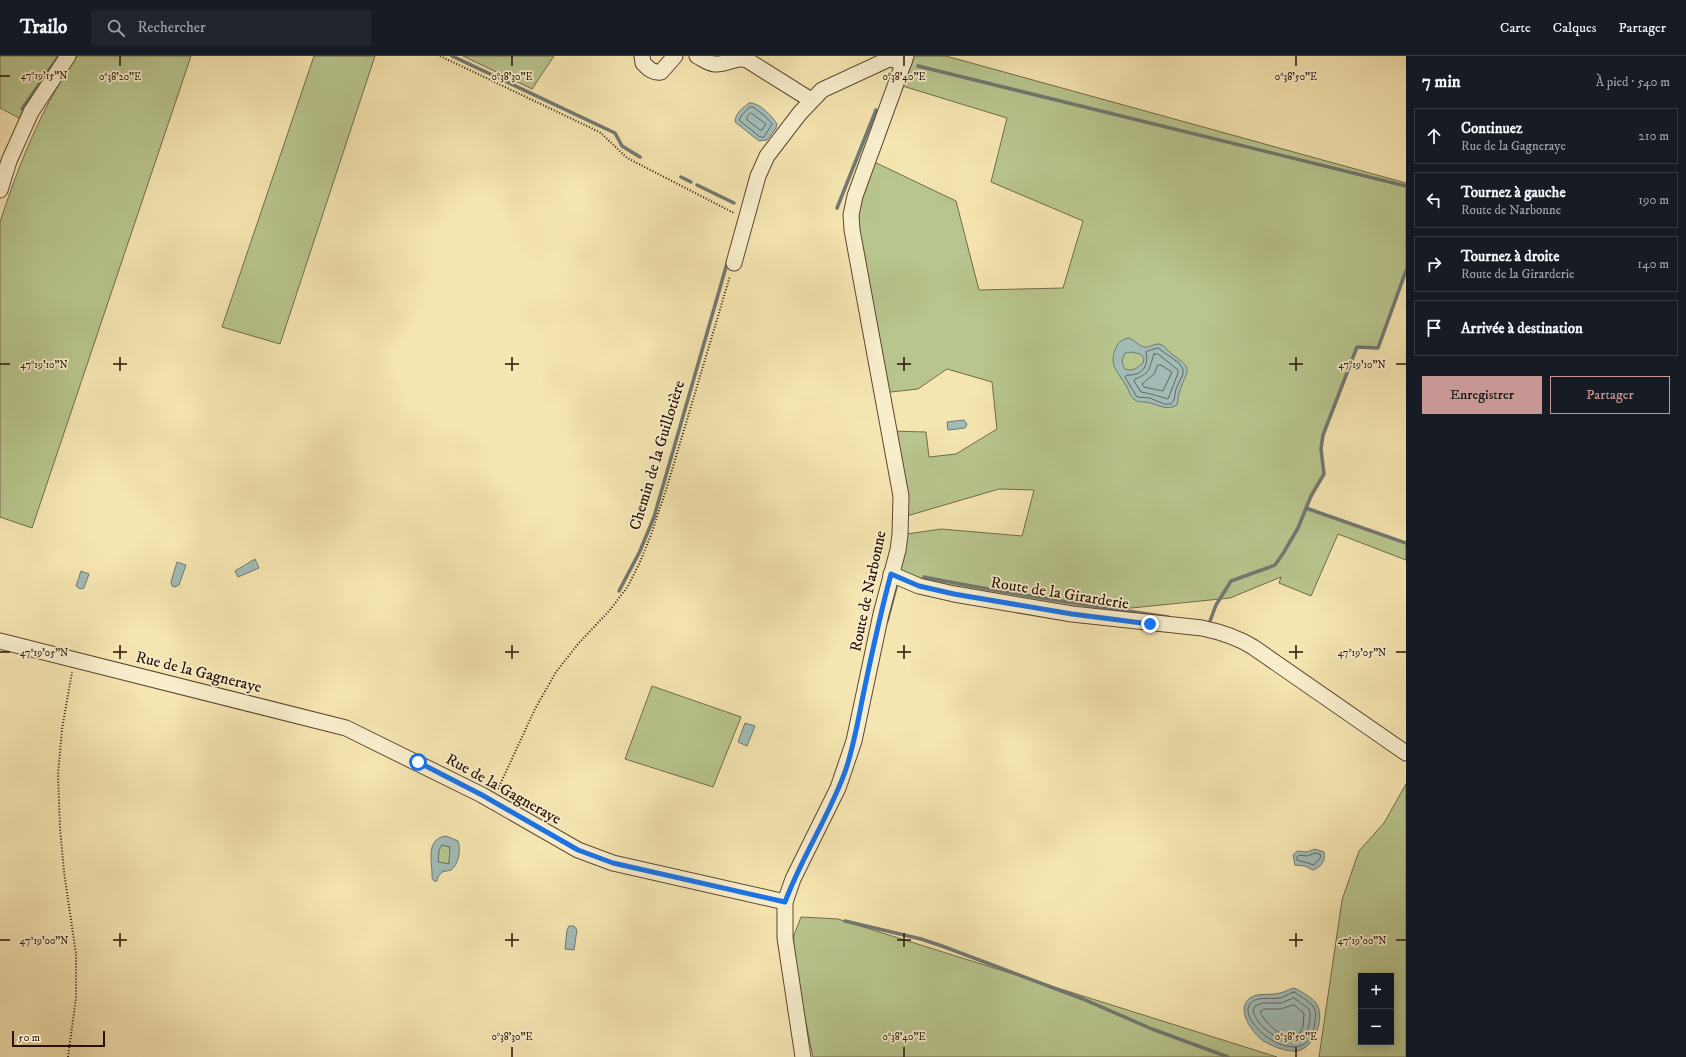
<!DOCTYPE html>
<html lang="fr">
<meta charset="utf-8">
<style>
:root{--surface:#171b24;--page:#20242c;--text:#f1f3f6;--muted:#9ea1a6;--line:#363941;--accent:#c59692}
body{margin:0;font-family:"IM FELL DW Pica",serif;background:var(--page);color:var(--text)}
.controls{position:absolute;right:12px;bottom:12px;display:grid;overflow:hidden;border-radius:0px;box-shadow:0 2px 10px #0003}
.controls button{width:36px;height:36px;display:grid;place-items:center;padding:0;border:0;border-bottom:1px solid var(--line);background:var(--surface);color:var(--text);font:20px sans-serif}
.scale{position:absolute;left:12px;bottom:10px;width:93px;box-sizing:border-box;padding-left:4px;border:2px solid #2b1108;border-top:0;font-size:11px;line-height:14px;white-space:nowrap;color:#2b1108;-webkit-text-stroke:3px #f8eecc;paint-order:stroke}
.stop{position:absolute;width:12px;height:12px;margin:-9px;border:3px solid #1a73e8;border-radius:50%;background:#fff}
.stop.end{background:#1a73e8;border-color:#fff;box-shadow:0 1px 4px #0008}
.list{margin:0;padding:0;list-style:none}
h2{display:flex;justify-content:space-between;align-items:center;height:52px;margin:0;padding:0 16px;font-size:17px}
h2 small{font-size:13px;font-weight:400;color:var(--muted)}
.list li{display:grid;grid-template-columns:26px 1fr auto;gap:12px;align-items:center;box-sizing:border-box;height:56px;margin:0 8px 8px;padding:0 8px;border:1px solid var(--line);border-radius:0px}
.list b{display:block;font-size:15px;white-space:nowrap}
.list p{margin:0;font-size:13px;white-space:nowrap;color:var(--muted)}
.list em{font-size:13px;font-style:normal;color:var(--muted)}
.actions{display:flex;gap:8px;padding:12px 16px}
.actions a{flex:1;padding:9px 0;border:1px solid var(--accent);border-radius:0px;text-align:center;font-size:14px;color:var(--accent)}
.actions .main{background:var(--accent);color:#111}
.icon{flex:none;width:22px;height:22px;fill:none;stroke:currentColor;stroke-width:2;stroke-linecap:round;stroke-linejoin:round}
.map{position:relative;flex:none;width:1406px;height:1001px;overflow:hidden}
header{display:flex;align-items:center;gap:24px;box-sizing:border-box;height:56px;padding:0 20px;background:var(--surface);border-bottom:1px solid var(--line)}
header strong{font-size:19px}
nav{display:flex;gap:22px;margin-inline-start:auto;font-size:14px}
.search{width:280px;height:36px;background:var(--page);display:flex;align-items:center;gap:10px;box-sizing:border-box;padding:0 14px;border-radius:0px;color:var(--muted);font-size:15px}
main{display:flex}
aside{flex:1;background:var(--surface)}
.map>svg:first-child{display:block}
</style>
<header>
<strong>Trailo</strong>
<div class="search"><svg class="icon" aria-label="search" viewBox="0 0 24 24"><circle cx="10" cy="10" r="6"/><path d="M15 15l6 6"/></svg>Rechercher</div>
<nav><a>Carte</a><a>Calques</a><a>Partager</a></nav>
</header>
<main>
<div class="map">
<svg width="1406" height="1001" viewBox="0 0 1406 1001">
<rect width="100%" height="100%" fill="#f5e5b0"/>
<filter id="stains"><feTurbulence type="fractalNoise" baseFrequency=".005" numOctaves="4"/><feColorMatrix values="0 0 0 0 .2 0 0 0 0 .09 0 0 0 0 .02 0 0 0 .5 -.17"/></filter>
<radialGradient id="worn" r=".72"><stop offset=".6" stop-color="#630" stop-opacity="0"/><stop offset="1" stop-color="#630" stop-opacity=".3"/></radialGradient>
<g fill="#b8c58e" stroke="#726b4b" fill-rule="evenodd">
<path d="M 0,0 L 59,0 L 40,26 L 19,62 L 0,52 Z"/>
<path d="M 77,0 L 191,0 L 32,472 L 0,461 L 0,166 C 19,108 42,50 77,0 Z"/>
<path d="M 314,0 L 375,0 L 280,288 L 222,271 Z"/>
<path d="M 463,0 L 554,0 L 532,33 Z"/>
<path d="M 906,0 L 946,0 L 1406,127 L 1406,212 L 1377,293 L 1357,291 L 1323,379 L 1321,393 L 1324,418 L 1306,452 L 1406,487 L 1406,504 L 1338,478 L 1311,540 L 1279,527 L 1281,521 L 1230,542 L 1072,558 L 891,518 L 900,479 L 941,473 L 1022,480 L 1034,434 L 999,433 L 900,462 L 889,375 L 926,376 L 929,401 L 956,398 L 997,373 L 992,326 L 947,313 L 918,333 L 882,337 L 852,174 L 868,103 L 956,145 L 979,234 L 1063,232 L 1083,165 L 991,126 L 1007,62 L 896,28 Z"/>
<path d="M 652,630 L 741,661 L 713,731 L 625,703 Z"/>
<path d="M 1406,728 L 1406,1001 L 1319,1001 L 1342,844 L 1359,795 L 1384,767 ZM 1361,920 L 1391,920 L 1391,986 L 1361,986 Z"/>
<path d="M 442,789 L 450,791 L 449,808 L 438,806 L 439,794 Z"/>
<path d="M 801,861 L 838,863 L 1277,1001 L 813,1001 L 793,904 L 794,879 Z"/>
</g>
<g fill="#a1bcb7" stroke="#727871" fill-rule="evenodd">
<path d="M 749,47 C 759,46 772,60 777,68 L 776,72 L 767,84 L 759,85 L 735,66 C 735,57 743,52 749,47 Z"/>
<path d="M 1128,282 C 1134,283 1137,289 1144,291 C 1149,292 1153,288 1159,288 C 1165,289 1168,296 1173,299 C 1194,313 1187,314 1180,334 C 1178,339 1178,344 1177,349 C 1166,355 1160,349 1150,347 C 1145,345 1139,347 1135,344 C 1129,340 1129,333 1125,328 C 1118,316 1109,309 1115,294 C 1117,287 1121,284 1128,282 ZM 1131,296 L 1140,298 L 1144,302 L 1143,307 C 1137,312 1133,316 1125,313 C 1121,307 1122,303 1125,297 Z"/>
<path d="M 964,364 L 967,368 L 965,372 L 948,374 L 947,366 Z"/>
<path d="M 255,503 L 259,512 L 238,521 L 235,515 Z"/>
<path d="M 177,506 L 186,509 L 179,529 L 175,531 L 172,530 L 171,526 Z"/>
<path d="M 81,515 L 89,518 L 84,532 L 80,533 L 76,530 Z"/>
<path d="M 745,667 L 755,670 L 747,690 L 738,686 Z"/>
<path d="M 446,780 L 458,785 C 461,794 459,808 451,814 L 442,816 L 438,821 L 437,825 L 434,825 L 432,822 C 433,808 424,783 446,780 ZM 442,789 L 450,791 L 449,808 L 438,806 L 439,794 Z"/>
<path d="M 1315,793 L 1324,796 C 1326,805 1321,811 1313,814 L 1305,810 L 1295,809 L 1293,799 C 1297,794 1299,795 1305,796 C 1308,796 1312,794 1315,793 Z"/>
<path d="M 569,870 L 574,870 L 577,874 L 574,894 L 565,893 L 567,874 Z"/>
<path d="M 1294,932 C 1299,934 1314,943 1316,947 C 1326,961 1315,992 1297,995 C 1286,996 1271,990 1262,984 C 1252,976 1235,953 1250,942 C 1259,936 1270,940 1280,937 C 1285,936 1289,933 1294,932 Z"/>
</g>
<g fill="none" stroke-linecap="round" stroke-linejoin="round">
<g stroke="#666660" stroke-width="1">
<path d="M 750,51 L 753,51 L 765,60 L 772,68 L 764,81 L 760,81 L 739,64 L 742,59 Z"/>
<path d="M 751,57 L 766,68 L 762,74 L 760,74 L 747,64 L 747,61 Z"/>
<path d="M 1158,292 L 1179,307 L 1183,313 L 1183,318 L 1176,333 L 1174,344 L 1171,348 L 1164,348 L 1150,342 L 1137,341 L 1125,321 L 1127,319 C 1143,320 1149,309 1146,296 Z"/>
<path d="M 1154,298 L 1158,298 L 1178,314 L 1178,317 L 1168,343 L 1151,338 L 1141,336 L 1134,325 L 1135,323 C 1152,317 1149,311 1154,298 Z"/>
<path d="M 1158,309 L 1161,309 L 1172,316 L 1163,335 L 1144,331 L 1142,328 L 1154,318 Z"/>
<path d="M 1315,797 L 1320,798 L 1321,801 L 1314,809 L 1297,804 L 1297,801 L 1299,799 L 1307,800 Z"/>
<path d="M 1294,936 C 1299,939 1310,946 1313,950 C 1316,954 1316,961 1315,965 C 1314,972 1313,980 1308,985 C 1295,999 1269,985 1259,974 C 1254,969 1247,960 1248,953 C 1251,938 1270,944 1280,942 C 1285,941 1289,937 1294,936 Z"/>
<path d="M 1294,942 L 1309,953 C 1311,958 1310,963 1309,968 C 1303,1001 1259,978 1253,955 L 1255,950 L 1263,947 L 1281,947 Z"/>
<path d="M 1294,949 L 1304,957 L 1303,971 L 1300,977 C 1284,986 1267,969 1260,956 L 1264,953 L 1280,953 Z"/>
</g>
<g stroke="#727871" stroke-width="3.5">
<path d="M 452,0 L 615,77 L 622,90 L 640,101"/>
<path d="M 918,10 L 1406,130"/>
<path d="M 22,53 L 59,0"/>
<path d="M 681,121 L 691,126"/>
<path d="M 697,129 L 734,147"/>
<path d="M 837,152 L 876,54"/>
<path d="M 1306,452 L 1406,487"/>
<path d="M 924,521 C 1004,537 1086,549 1168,561"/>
<path d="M 619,535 L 640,495 L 654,461 L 728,204"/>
<path d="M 887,565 L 896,531"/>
<path d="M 1210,565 L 1216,549 L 1231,525 L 1270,511 L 1275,509 L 1284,496 L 1298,472 L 1311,440 L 1324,418 L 1321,393 L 1323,379 L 1357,291 L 1378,292 L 1406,215"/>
<path d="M 845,865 L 921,883 L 942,890 L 1083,943 L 1152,973 L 1228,1001"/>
</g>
<defs>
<g id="minor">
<path d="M 642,0 L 643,7 C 648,12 652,17 661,16 L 675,0"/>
<path d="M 697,0 C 703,3 709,8 715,8 C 727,9 736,0 747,4 L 811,44"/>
<path d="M 0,134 L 9,105 L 31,56 L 68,0"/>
<path d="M 734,207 L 758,120 L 767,100 L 800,57 L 822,34 L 889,3 L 904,6"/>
<path d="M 891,518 L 919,530 L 954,538 L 1072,558 L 1202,572 C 1221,576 1237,581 1253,591 L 1406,697"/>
<path d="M 0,585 L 346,672 L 482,739 L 578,794 L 613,807 L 785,846"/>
<path d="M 803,1001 L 785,882 L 785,846 L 793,823 L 838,732 L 854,685 L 881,558 L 898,494 L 900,479 L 901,440 L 852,174 L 851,159 L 855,140 L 906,0"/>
</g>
</defs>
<use href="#minor" stroke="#5e4632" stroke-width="17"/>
<g stroke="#2b1108" stroke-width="2" stroke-dasharray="1 2" stroke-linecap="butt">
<path d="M 440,0 L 589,71 L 601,77 L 626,101 L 635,106 L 734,157"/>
<path d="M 498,733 L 535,653 L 556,616 L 578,588 L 610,554 L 628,530 L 640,506 L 651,479 L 666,434 L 730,220"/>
<path d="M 68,1001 L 76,942 L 76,898 L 64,816 L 60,772 L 58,718 L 62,673 L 72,616"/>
</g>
<use href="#minor" stroke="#f8eecc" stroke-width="15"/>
</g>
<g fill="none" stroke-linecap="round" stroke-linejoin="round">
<path stroke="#1a73e8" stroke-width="5" d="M 418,706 L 482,739 L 578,794 L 613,807 L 785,846 C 802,800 830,759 846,713 C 855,686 859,658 865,630 C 873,592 881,555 891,518 L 919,530 L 954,538 L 1072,558 L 1150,568"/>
</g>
<path fill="none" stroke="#2b1108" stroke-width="1.5" d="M 120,0 L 120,10M 512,0 L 512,10M 904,0 L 904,10M 1296,0 L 1296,10M 0,20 L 10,20M 120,301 L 120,315M 512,301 L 512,315M 904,301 L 904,315M 1296,301 L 1296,315M 0,308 L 10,308M 113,308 L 127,308M 505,308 L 519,308M 897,308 L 911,308M 1289,308 L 1303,308M 1396,308 L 1406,308M 120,589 L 120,603M 512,589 L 512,603M 904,589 L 904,603M 1296,589 L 1296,603M 0,596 L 10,596M 113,596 L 127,596M 505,596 L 519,596M 897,596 L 911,596M 1289,596 L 1303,596M 1396,596 L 1406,596M 120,877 L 120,891M 512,877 L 512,891M 904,877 L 904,891M 1296,877 L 1296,891M 0,884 L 10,884M 113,884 L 127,884M 505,884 L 519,884M 897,884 L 911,884M 1289,884 L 1303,884M 1396,884 L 1406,884M 512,991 L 512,1001M 904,991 L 904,1001M 1296,991 L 1296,1001"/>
<g text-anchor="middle" stroke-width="3.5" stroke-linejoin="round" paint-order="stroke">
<g font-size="16" fill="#2b1108" stroke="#f8eecc">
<text transform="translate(656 399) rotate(-73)" y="6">Chemin de la Guillotière</text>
<text transform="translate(867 535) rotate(-78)" y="6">Route de Narbonne</text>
<text transform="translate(1060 536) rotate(9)" y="6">Route de la Girarderie</text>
<text transform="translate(199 615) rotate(14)" y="6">Rue de la Gagneraye</text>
<text transform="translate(504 732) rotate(29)" y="6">Rue de la Gagneraye</text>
</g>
</g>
<g font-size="10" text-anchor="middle" fill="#2b1108" stroke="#f8eecc" stroke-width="3.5" stroke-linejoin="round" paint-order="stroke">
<text x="44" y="23">47°19'15"N</text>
<text x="120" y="24">0°38'20"E</text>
<text x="512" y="24">0°38'30"E</text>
<text x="904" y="24">0°38'40"E</text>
<text x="1296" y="24">0°38'50"E</text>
<text x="44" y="312">47°19'10"N</text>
<text x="1362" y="312">47°19'10"N</text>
<text x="44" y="600">47°19'05"N</text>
<text x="1362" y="600">47°19'05"N</text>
<text x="44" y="888">47°19'00"N</text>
<text x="1362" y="888">47°19'00"N</text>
<text x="512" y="984">0°38'30"E</text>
<text x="904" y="984">0°38'40"E</text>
<text x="1296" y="984">0°38'50"E</text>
</g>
<rect width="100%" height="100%" filter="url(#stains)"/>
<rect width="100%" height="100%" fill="url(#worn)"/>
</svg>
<div class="controls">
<button>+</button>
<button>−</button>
</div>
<div class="scale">50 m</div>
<div class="stop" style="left:418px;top:706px"></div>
<div class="stop end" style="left:1150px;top:568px"></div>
</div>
<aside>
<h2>7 min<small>À pied · 540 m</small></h2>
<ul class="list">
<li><svg class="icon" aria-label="ahead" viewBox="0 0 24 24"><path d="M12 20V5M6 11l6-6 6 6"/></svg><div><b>Continuez</b><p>Rue de la Gagneraye</p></div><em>210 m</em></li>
<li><svg class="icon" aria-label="left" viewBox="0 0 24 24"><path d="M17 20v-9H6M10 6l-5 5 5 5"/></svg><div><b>Tournez à gauche</b><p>Route de Narbonne</p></div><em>190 m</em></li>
<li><svg class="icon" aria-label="right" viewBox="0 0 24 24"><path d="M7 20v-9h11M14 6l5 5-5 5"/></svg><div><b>Tournez à droite</b><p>Route de la Girarderie</p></div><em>140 m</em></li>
<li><svg class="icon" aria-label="arrive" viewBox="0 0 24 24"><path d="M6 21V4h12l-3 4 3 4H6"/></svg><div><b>Arrivée à destination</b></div></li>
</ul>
<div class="actions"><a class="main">Enregistrer</a><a>Partager</a></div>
</aside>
</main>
